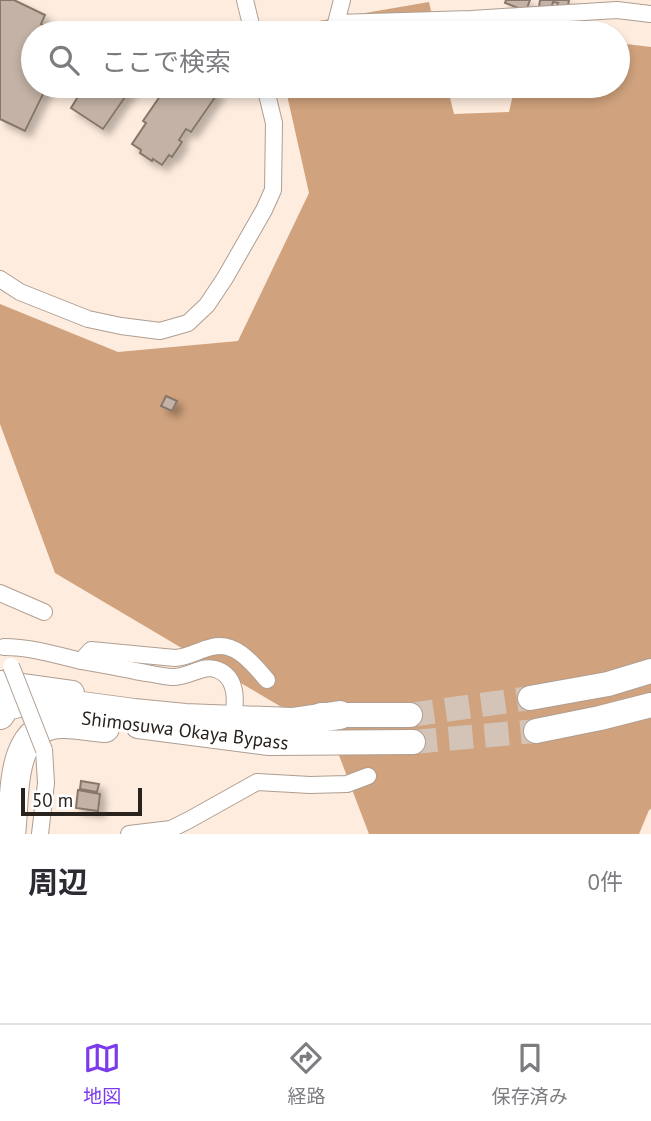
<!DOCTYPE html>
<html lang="ja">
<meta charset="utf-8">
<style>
:root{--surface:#fff;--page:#f2f2f3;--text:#2b2b33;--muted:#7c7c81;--line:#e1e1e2;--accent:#7c3aed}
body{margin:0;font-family:"PT Sans","Noto Sans JP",sans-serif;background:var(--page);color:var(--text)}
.scale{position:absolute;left:21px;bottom:18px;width:121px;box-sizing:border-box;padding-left:7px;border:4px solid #29221d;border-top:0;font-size:19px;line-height:24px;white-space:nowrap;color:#29221d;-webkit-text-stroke:5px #fff;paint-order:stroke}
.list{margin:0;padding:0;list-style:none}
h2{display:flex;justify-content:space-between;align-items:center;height:91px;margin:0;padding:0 28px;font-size:30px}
h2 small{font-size:23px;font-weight:400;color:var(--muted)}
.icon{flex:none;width:38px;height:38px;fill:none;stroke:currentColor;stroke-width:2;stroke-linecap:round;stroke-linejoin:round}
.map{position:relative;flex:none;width:651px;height:834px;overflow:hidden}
.search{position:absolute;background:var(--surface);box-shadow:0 4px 10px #0003;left:21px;right:21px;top:21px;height:77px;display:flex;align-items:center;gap:18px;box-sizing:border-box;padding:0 24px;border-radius:38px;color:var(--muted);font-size:26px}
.sheet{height:189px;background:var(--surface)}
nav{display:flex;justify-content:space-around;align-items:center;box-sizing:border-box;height:98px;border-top:2px solid var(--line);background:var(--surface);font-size:19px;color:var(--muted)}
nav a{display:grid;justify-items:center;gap:4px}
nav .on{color:var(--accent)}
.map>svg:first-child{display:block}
</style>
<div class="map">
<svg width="651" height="834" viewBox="0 0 651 834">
<defs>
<filter id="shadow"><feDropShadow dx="6" dy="6" stdDeviation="3.5" flood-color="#0004"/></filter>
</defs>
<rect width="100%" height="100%" fill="#feecde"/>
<g fill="#d0a27d">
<path d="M 429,2 L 436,33 L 273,33 L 272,29 Z"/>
<path d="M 618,43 L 651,47 L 651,809 L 649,810 L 639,834 L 369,834 L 332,737 L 55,573 L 0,424 L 0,304 L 118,352 L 238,341 L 309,193 L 285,86 L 447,86 L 454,114 L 509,112 L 515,86 L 618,86 Z"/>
</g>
<g fill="#c3b2a5" stroke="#87776a" stroke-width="2" filter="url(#shadow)">
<path d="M 0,0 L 14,0 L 45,15 L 41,24 L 60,33 L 33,33 L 33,86 L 47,86 L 25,131 L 0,119 Z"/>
<path d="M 506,0 L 530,0 L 526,11 L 505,3 Z"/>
<path d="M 540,0 L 569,0 L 567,11 L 556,9 L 558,3 L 553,2 L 551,10 L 539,7 Z"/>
<path d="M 75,86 L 130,86 L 132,87 L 103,129 L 71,108 L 79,95 L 72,91 Z"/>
<path d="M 167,86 L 215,86 L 213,90 L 218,93 L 191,132 L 186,129 L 179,140 L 182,142 L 172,157 L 169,155 L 162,165 L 153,159 L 152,161 L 140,153 L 141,150 L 132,144 L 146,123 L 143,121 Z"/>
<path d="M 166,396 L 177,401 L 172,411 L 161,406 Z"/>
<path d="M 81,781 L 99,784 L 97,792 L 80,789 Z"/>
<path d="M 78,790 L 100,794 L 98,811 L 76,808 Z"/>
</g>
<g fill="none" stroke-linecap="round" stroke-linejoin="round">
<g stroke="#d3c4b7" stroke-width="24" stroke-dasharray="24 12" stroke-linecap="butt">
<path d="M 410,715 L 530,698"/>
<path d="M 413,742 L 536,731"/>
</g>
<defs>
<g id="minor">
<path d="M 245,0 L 253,33"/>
<path d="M 342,0 L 336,23 L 471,19 L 617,10 L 651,14"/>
<path d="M 0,279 L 20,292 L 88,319 L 121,326 L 160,331 L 188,323 L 207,305 L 225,278 L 264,210 L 273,190 L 274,123 L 265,86"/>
<path d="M 0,593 L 44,612"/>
<path d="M 4,647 C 29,647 53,654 77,660 C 97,664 116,667 135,671 C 148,673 160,676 172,677 C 188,678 204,663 218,670 C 235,677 236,696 234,711"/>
<path d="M 81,661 L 91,650 L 175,658 C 190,657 198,650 212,647 C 236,641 253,664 267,680"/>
<path d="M 40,834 L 46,783 L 44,750"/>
<path d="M 129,834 L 171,829 L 189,820 L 257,782 L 310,785 L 347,784 L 368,776"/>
</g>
<g id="trunk">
<path d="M 0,683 L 72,693"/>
<path d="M 530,698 L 608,684 L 651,671"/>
<path d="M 321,715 L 410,715"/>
<path d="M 138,726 L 269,743 L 413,742"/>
<path d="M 536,731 L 600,718 L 651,705"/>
</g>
<g id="motorway">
<path d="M 0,715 L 6,706 L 19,703 L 52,702 L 134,713 L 185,718 L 292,722 L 340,715"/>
<path d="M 11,834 C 16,797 8,727 60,724 C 75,723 90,727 105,728"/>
</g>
</defs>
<use href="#minor" stroke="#af9e91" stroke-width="18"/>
<use href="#trunk" stroke="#af9e91" stroke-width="26"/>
<use href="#motorway" stroke="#af9e91" stroke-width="30"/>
<use href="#minor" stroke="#fff" stroke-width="16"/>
<use href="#trunk" stroke="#fff" stroke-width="24"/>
<use href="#motorway" stroke="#fff" stroke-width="28"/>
<defs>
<path id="minor-bridge" d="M 11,666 L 44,750"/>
</defs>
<use href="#minor-bridge" stroke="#af9e91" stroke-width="18" stroke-linecap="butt"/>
<use href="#minor-bridge" stroke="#fff" stroke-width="16"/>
</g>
<g text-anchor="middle" stroke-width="6" stroke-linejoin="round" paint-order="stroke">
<g font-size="19" fill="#29221d" stroke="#fff">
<text transform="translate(185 730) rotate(7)" y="7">Shimosuwa Okaya Bypass</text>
</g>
</g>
</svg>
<div class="scale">50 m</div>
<div class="search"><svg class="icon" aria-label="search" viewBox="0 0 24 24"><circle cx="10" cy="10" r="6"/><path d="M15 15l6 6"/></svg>ここで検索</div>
</div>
<section class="sheet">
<h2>周辺<small>0件</small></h2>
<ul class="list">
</ul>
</section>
<nav>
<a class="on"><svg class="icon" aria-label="map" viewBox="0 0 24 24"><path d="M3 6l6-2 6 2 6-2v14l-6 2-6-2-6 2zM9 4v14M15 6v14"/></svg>地図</a>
<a><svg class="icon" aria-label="directions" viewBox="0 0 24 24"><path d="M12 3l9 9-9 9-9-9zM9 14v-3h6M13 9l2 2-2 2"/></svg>経路</a>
<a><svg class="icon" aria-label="saved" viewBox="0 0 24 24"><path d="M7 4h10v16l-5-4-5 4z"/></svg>保存済み</a>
</nav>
